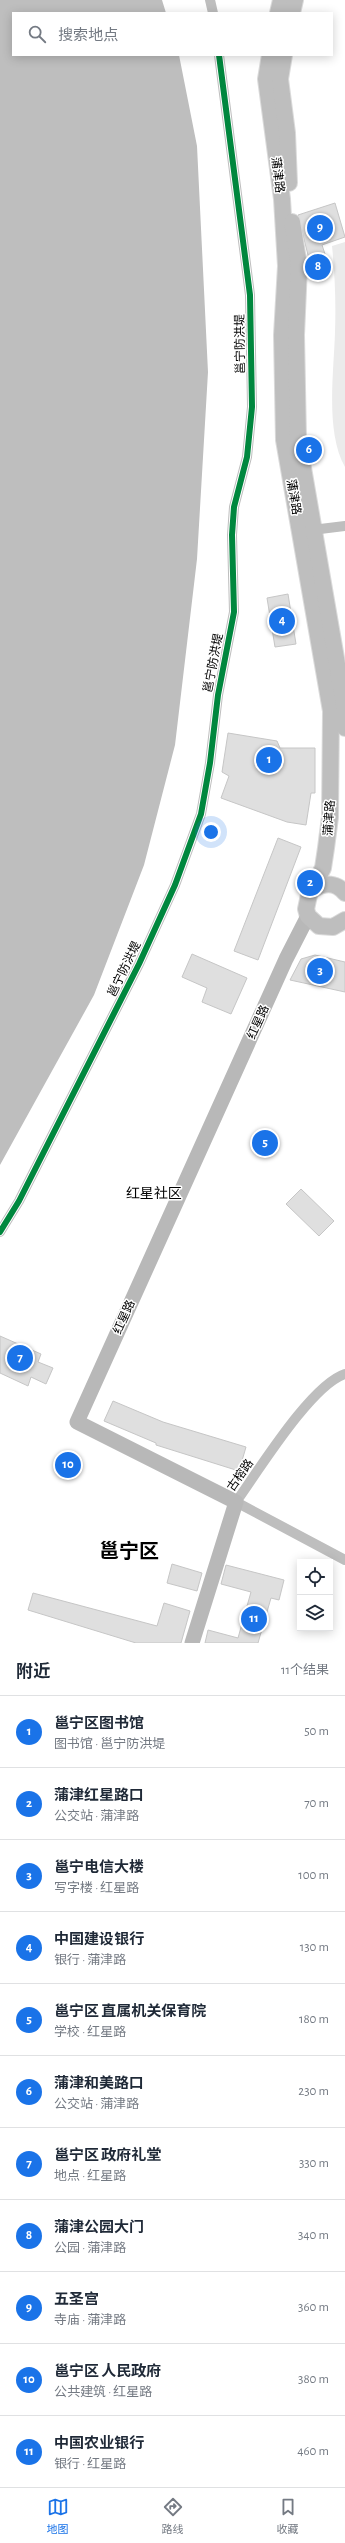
<!DOCTYPE html>
<html lang="zh">
<meta charset="utf-8">
<style>
:root{--surface:#fff;--page:#f2f2f3;--text:#1f2937;--muted:#747a83;--line:#e0e1e3;--accent:#1a73e8}
body{margin:0;font-family:"Alegreya Sans","Noto Sans SC",sans-serif;background:var(--page);color:var(--text)}
.controls{position:absolute;right:12px;bottom:12px;display:grid;overflow:hidden;border-radius:0px;box-shadow:0 2px 10px #0003}
.controls button{width:36px;height:36px;display:grid;place-items:center;padding:0;border:0;border-bottom:1px solid var(--line);background:var(--surface);color:var(--text);font:20px sans-serif}
.you{position:absolute;left:211px;top:832px;width:14px;height:14px;margin:-10px;border:3px solid #fff;border-radius:50%;background:#1a73e8;box-shadow:0 0 0 6px #1a73e833}
.badge{display:grid;place-items:center;width:26px;height:26px;border-radius:50%;background:var(--accent);color:#fff;font-size:13px;font-weight:700}
.pin{position:absolute;translate:-50% -50%;border:2px solid #fff;box-shadow:0 1px 4px #0006}
.list{margin:0;padding:0;list-style:none}
h2{display:flex;justify-content:space-between;align-items:center;height:52px;margin:0;padding:0 16px;font-size:17px}
h2 small{font-size:13px;font-weight:400;color:var(--muted)}
.list li{display:grid;grid-template-columns:26px 1fr auto;gap:12px;align-items:center;box-sizing:border-box;height:72px;padding:0 16px;border-top:1px solid var(--line)}
.list b{display:block;font-size:15px;white-space:nowrap}
.list p{margin:0;font-size:13px;white-space:nowrap;color:var(--muted)}
.list em{font-size:13px;font-style:normal;color:var(--muted)}
.icon{flex:none;width:22px;height:22px;fill:none;stroke:currentColor;stroke-width:2;stroke-linecap:round;stroke-linejoin:round}
.map{position:relative;flex:none;width:345px;height:1643px;overflow:hidden}
.search{position:absolute;background:var(--surface);box-shadow:0 2px 10px #0003;left:12px;right:12px;top:12px;height:44px;display:flex;align-items:center;gap:10px;box-sizing:border-box;padding:0 14px;border-radius:0px;color:var(--muted);font-size:15px}
.sheet{height:844px;background:var(--surface)}
nav{display:flex;justify-content:space-around;align-items:center;box-sizing:border-box;height:56px;border-top:1px solid var(--line);background:var(--surface);font-size:11px;color:var(--muted)}
nav a{display:grid;justify-items:center;gap:2px}
nav .on{color:var(--accent)}
.map>svg:first-child{display:block}
</style>
<div class="map">
<svg width="345" height="1643" viewBox="0 0 345 1643">
<rect width="100%" height="100%" fill="#fff"/>
<path fill="#ebebeb" d="M 345,242 L 345,467 C 325,432 334,371 335,332 C 336,303 335,275 332,246 Z"/>
<path fill="#bebebe" d="M 0,0 L 162,0 L 166,13 L 13,13 L 13,55 L 179,55 L 197,146 L 208,372 L 197,559 L 175,745 L 144,865 L 94,995 L 0,1165 Z"/>
<g fill="#dfdfdf" stroke="#c6c6c6">
<path d="M 335,203 L 345,237 L 322,245 L 325,254 L 309,259 L 298,215 Z"/>
<path d="M 288,594 L 296,644 L 275,647 L 267,598 Z"/>
<path d="M 228,733 L 277,741 L 280,748 L 315,748 L 315,793 L 311,793 L 306,825 L 287,822 L 221,798 L 229,776 L 222,772 Z"/>
<path d="M 278,838 L 301,847 L 258,960 L 234,951 Z"/>
<path d="M 192,954 L 247,978 L 231,1014 L 202,1002 L 207,988 L 182,977 Z"/>
<path d="M 315,955 L 345,962 L 345,992 L 290,980 L 301,959 Z"/>
<path d="M 301,1189 L 334,1221 L 319,1236 L 286,1204 Z"/>
<path d="M 0,1336 L 41,1354 L 38,1362 L 53,1368 L 46,1384 L 31,1377 L 28,1386 L 0,1373 Z"/>
<path d="M 113,1401 L 163,1422 L 246,1447 L 239,1471 L 156,1445 L 156,1443 L 104,1421 Z"/>
<path d="M 172,1564 L 202,1573 L 197,1591 L 167,1583 Z"/>
<path d="M 226,1565 L 284,1580 L 279,1600 L 271,1598 L 258,1643 L 205,1643 L 208,1630 L 238,1638 L 251,1592 L 221,1584 Z"/>
<path d="M 33,1593 L 157,1626 L 164,1603 L 190,1611 L 181,1643 L 136,1643 L 28,1610 Z"/>
</g>
<g fill="none" stroke-linecap="round" stroke-linejoin="round">
<defs>
<g id="primary">
<path d="M 278,13 L 281,0"/>
<path d="M 292,13 L 295,0"/>
<path d="M 270,55 L 266,79 L 282,199 L 286,266 L 282,335 L 284,440 L 331,711 L 330,817 L 326,848 L 323,868 L 309,895 L 306,909 L 308,916 L 319,926 L 333,927 L 345,920"/>
<path d="M 284,55 L 280,79 L 287,133 L 289,183"/>
<path d="M 292,222 L 299,266 L 296,335 L 298,439 L 345,710 L 345,728"/>
<path d="M 314,889 C 325,882 337,883 345,893"/>
</g>
</defs>
<use href="#primary" stroke="#dbdbdb" stroke-width="18"/>
<g stroke="#bebebe" stroke-width="10">
<path d="M 210,0 L 213,13"/>
<path d="M 312,530 L 345,526"/>
<path d="M 0,1232 L 19,1201 L 139,964 L 175,885 L 201,814 L 210,763 L 218,695 L 234,612 L 232,535 L 234,507 L 247,457 L 252,407 L 250,295 L 219,55"/>
<path d="M 345,1374 C 311,1385 259,1470 236,1502 L 345,1560"/>
</g>
<path stroke="#b8b8b8" stroke-width="15" d="M 192,1643 L 236,1502 L 77,1422 L 286,959 L 308,916"/>
<use href="#primary" stroke="#bebebe" stroke-width="16"/>
<defs>
<path id="cycleway" d="M 0,1232 L 19,1201 L 139,964 L 175,885 L 201,814 L 210,763 L 218,695 L 234,612 L 232,535 L 234,507 L 247,457 L 252,407 L 250,295 L 219,55"/>
</defs>
<use href="#cycleway" stroke="#fff" stroke-width="8"/>
<use href="#cycleway" stroke="#00873e" stroke-width="6"/>
</g>
<g text-anchor="middle" stroke-width="3" stroke-linejoin="round" paint-order="stroke">
<g font-size="12" fill="#000" stroke="#fff">
<text transform="translate(278 175) rotate(83)" y="4">蒲津路</text>
<text transform="translate(240 344) rotate(-91)" y="4">邕宁防洪堤</text>
<text transform="translate(294 497) rotate(80)" y="4">蒲津路</text>
<text transform="translate(213 663) rotate(-79)" y="4">邕宁防洪堤</text>
<text transform="translate(329 818) rotate(-86)" y="4">蒲津路</text>
<text transform="translate(124 969) rotate(-64)" y="4">邕宁防洪堤</text>
<text transform="translate(258 1022) rotate(-66)" y="4">红星路</text>
<text transform="translate(124 1317) rotate(-66)" y="4">红星路</text>
<text transform="translate(240 1475) rotate(-55)" y="4">古榕路</text>
</g>
<g font-size="14" fill="#000" stroke="#fff">
<text x="154" y="1198">红星社区</text>
</g>
<g font-size="20" font-weight="bold" fill="#000" stroke="#fff">
<text x="129" y="1558">邕宁区</text>
</g>
</g>
</svg>
<div class="controls">
<button><svg class="icon" aria-label="locate" viewBox="0 0 24 24"><circle cx="12" cy="12" r="6"/><path d="M12 2v4M12 18v4M2 12h4M18 12h4"/></svg></button>
<button><svg class="icon" aria-label="layers" viewBox="0 0 24 24"><path d="M12 4l9 5-9 5-9-5zM3 14l9 5 9-5"/></svg></button>
</div>
<div class="you"></div>
<div class="pin badge" style="left:269px;top:760px">1</div>
<div class="pin badge" style="left:310px;top:883px">2</div>
<div class="pin badge" style="left:320px;top:971px">3</div>
<div class="pin badge" style="left:282px;top:621px">4</div>
<div class="pin badge" style="left:265px;top:1143px">5</div>
<div class="pin badge" style="left:309px;top:450px">6</div>
<div class="pin badge" style="left:20px;top:1358px">7</div>
<div class="pin badge" style="left:318px;top:267px">8</div>
<div class="pin badge" style="left:320px;top:228px">9</div>
<div class="pin badge" style="left:68px;top:1465px">10</div>
<div class="pin badge" style="left:254px;top:1619px">11</div>
<div class="search"><svg class="icon" aria-label="search" viewBox="0 0 24 24"><circle cx="10" cy="10" r="6"/><path d="M15 15l6 6"/></svg>搜索地点</div>
</div>
<section class="sheet">
<h2>附近<small>11个结果</small></h2>
<ul class="list">
<li><span class="badge">1</span><div><b>邕宁区图书馆</b><p>图书馆 · 邕宁防洪堤</p></div><em>50 m</em></li>
<li><span class="badge">2</span><div><b>蒲津红星路口</b><p>公交站 · 蒲津路</p></div><em>70 m</em></li>
<li><span class="badge">3</span><div><b>邕宁电信大楼</b><p>写字楼 · 红星路</p></div><em>100 m</em></li>
<li><span class="badge">4</span><div><b>中国建设银行</b><p>银行 · 蒲津路</p></div><em>130 m</em></li>
<li><span class="badge">5</span><div><b>邕宁区 直属机关保育院</b><p>学校 · 红星路</p></div><em>180 m</em></li>
<li><span class="badge">6</span><div><b>蒲津和美路口</b><p>公交站 · 蒲津路</p></div><em>230 m</em></li>
<li><span class="badge">7</span><div><b>邕宁区 政府礼堂</b><p>地点 · 红星路</p></div><em>330 m</em></li>
<li><span class="badge">8</span><div><b>蒲津公园大门</b><p>公园 · 蒲津路</p></div><em>340 m</em></li>
<li><span class="badge">9</span><div><b>五圣宫</b><p>寺庙 · 蒲津路</p></div><em>360 m</em></li>
<li><span class="badge">10</span><div><b>邕宁区 人民政府</b><p>公共建筑 · 红星路</p></div><em>380 m</em></li>
<li><span class="badge">11</span><div><b>中国农业银行</b><p>银行 · 红星路</p></div><em>460 m</em></li>
</ul>
</section>
<nav>
<a class="on"><svg class="icon" aria-label="map" viewBox="0 0 24 24"><path d="M3 6l6-2 6 2 6-2v14l-6 2-6-2-6 2zM9 4v14M15 6v14"/></svg>地图</a>
<a><svg class="icon" aria-label="directions" viewBox="0 0 24 24"><path d="M12 3l9 9-9 9-9-9zM9 14v-3h6M13 9l2 2-2 2"/></svg>路线</a>
<a><svg class="icon" aria-label="saved" viewBox="0 0 24 24"><path d="M7 4h10v16l-5-4-5 4z"/></svg>收藏</a>
</nav>
